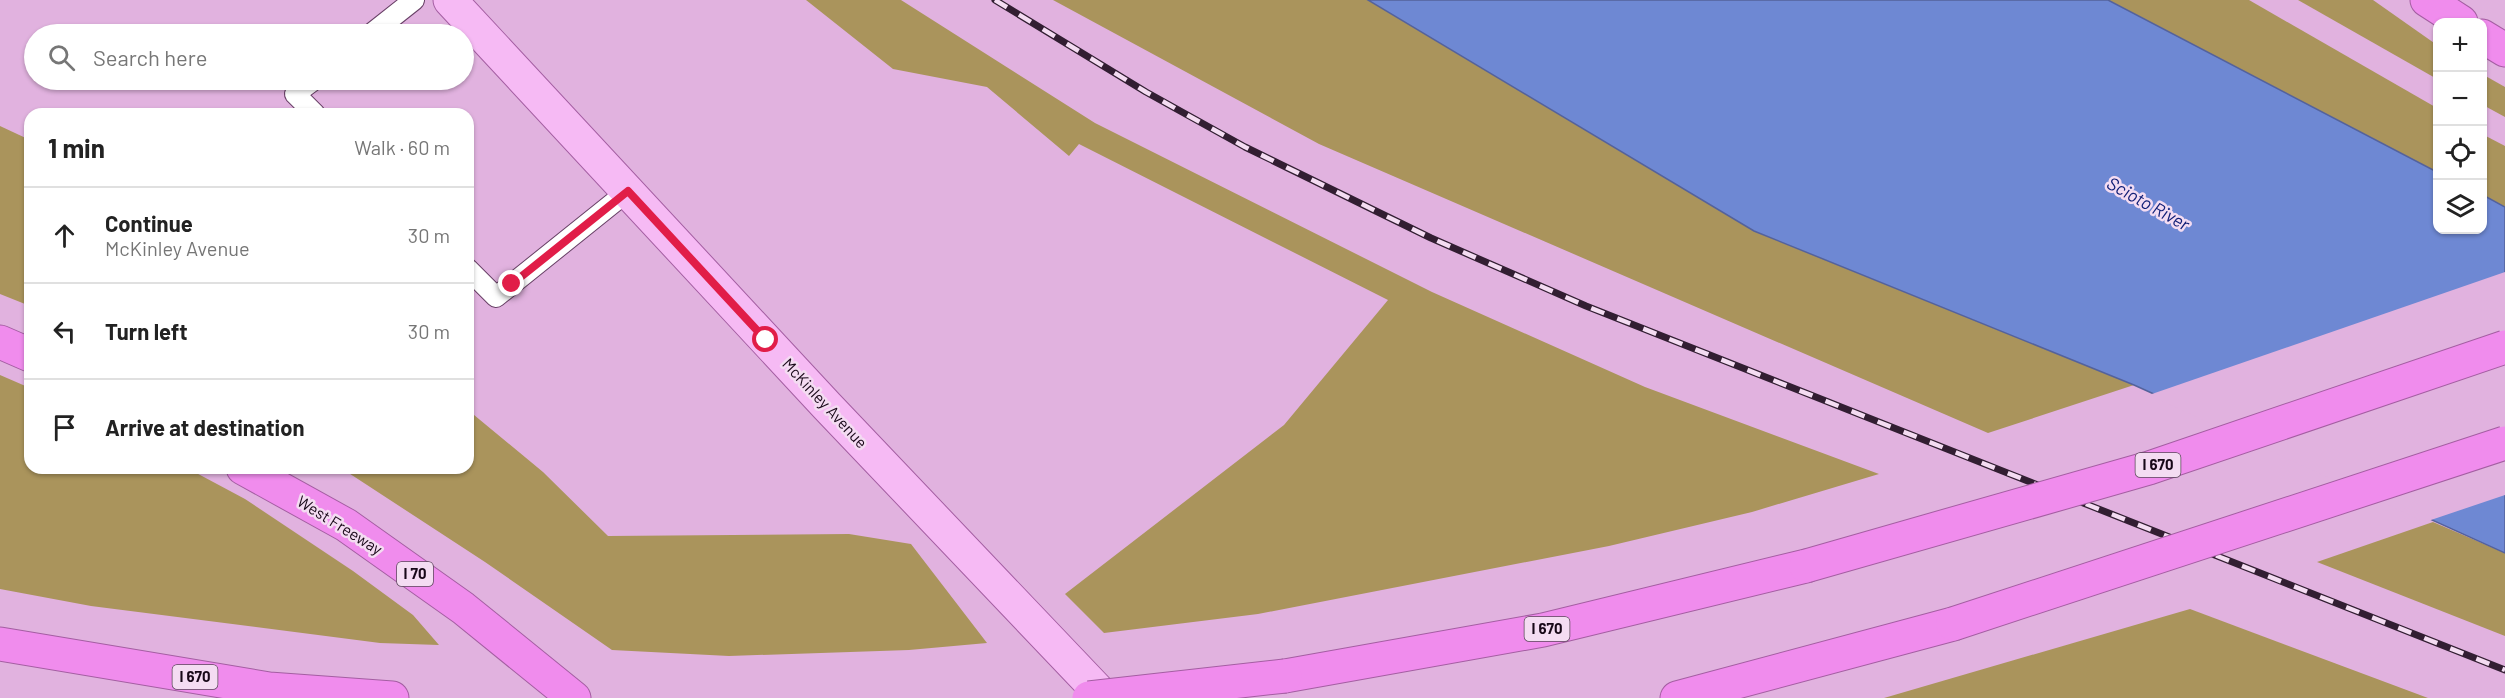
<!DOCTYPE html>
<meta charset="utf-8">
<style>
:root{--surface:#fff;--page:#f2f2f2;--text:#222;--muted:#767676;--line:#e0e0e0}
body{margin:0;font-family:Barlow,sans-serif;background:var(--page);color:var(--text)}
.controls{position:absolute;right:18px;top:18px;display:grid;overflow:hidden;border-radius:12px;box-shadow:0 2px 4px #0004}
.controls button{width:54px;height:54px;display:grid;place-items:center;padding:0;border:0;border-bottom:2px solid var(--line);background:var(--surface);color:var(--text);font:30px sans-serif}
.stop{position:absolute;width:18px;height:18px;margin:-14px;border:4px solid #e11d48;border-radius:50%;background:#fff}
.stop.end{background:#e11d48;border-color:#fff;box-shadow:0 2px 6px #0008}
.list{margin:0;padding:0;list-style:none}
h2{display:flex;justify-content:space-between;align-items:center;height:78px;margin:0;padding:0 24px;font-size:26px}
h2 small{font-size:20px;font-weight:400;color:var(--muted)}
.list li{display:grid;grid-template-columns:39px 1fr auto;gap:18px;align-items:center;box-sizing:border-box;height:96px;padding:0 24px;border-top:2px solid var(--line)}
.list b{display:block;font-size:22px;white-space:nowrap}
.list p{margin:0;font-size:20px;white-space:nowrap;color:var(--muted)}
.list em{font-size:20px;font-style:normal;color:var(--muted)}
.icon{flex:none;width:33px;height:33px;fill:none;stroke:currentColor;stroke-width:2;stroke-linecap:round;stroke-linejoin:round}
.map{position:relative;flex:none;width:2505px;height:698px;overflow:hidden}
.search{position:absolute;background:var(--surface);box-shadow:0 2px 4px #0004;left:24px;top:24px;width:450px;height:66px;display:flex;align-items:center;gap:15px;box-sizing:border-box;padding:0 21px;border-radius:33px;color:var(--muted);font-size:22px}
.panel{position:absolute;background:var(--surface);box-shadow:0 2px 4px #0004;left:24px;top:108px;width:450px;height:366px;border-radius:18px}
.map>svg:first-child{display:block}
</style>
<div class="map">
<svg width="2505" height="698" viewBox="0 0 2505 698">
<rect width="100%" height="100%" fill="#e1b2df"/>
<g fill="#aa945c">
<path d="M 806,0 L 901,0 L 1095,123 L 1432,292 L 1645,387 L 1879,474 L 1752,512 L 1609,546 L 1258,614 L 1104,633 L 1065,594 L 1284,425 L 1388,300 L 1079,144 L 1069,156 L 987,87 L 893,69 Z"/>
<path d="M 1053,0 L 1368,0 L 1754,231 L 2134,385 L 1988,433 L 1319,144 Z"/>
<path d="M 2108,0 L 2249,0 L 2437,108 L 2437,172 Z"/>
<path d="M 2298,0 L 2373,0 L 2437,45 L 2437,79 Z"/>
<path d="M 2482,74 L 2505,87 L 2505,117 L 2483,105 Z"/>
<path d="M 0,126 L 30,140 L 30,306 L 0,294 Z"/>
<path d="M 2482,134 L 2505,146 L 2505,207 L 2483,195 Z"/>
<path d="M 0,375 L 30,388 L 30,468 L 187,468 L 245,499 L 353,571 L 413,615 L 439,645 L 380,643 L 91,606 L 0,589 Z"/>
<path d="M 468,410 L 543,472 L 608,536 L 849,534 L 911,544 L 987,643 L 909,650 L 729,656 L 612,650 L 485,562 L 341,468 L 468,468 Z"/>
<path d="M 2433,522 L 2505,553 L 2505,636 L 2317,562 Z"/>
<path d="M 2190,609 L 2428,698 L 1884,698 Z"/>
</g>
<path fill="#6e88d3" stroke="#54629b" stroke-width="1.5" d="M 1368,0 L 2108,0 L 2437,172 L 2438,230 L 2482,230 L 2483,195 L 2505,207 L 2505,553 L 2134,385 L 1754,231 Z"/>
<path fill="#e1b2df" d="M 2505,272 L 2505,495 L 2425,522 L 2149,395 Z"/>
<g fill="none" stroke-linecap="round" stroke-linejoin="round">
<defs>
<g id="service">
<path d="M 371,34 L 414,0"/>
<path d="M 314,80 L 295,94 L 315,114"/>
<path d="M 468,269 L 496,297 L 628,191"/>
</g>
<path id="primary" d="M 450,0 L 827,406 L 1105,698"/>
<g id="motorway">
<path d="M 2427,0 L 2461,22"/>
<path d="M 2482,36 L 2505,50"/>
<path d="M 0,342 L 30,355"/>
<path d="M 243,468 L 346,525 L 463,608 L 574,698"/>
<path d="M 0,644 L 269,689 L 392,698"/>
<path d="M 1285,676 L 1543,630 L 1806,566"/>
<path d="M 1677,698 L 1953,624"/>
</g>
</defs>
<use href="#service" stroke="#684066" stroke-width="22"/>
<use href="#primary" stroke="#a45ea2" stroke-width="35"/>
<use href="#motorway" stroke="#a45ea2" stroke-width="35"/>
<use href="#service" stroke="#fff" stroke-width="20"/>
<use href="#primary" stroke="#f6baf4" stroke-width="33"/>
<use href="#motorway" stroke="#f08ced" stroke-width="33"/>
<defs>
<path id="rail" d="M 995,0 L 1146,92 L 1245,147 L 1431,238 L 1586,306 L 2505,670"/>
</defs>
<use href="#rail" stroke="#321e32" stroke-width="7"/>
<use href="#rail" stroke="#f4dcf2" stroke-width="4.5" stroke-dasharray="14" stroke-linecap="butt"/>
<defs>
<g id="motorway-bridge">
<path d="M 1806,566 L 2149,468 L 2505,347"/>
<path d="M 1953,624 L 2505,443"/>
<path d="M 1089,698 L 1285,676"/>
</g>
</defs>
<use href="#motorway-bridge" stroke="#a45ea2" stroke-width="35" stroke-linecap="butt"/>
<use href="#motorway-bridge" stroke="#f08ced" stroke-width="33"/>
</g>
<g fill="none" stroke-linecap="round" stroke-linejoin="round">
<path stroke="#e11d48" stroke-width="8" d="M 512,284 L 628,191 L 766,340"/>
</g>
<g text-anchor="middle" stroke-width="5" stroke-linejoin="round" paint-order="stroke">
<g fill="#f4dcf2" stroke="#5a4859" stroke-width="1.5">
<rect x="2135.5" y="453" width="45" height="24" rx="4.5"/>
<rect x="397" y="562" width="36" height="24" rx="4.5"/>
<rect x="1524.5" y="617" width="45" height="24" rx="4.5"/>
<rect x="172.5" y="665" width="45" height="24" rx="4.5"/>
</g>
<g font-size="15" font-weight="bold" fill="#180818">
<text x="2158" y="470">I 670</text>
<text x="415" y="579">I 70</text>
<text x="1547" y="634">I 670</text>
<text x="195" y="682">I 670</text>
</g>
<g font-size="16" fill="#180818" stroke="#f4dcf2">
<text transform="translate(825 403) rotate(47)" y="6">McKinley Avenue</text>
<text transform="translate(340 525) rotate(32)" y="6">West Freeway</text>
</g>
<g font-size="18" font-style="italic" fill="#122077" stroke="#f4dcf2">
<text transform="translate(2148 204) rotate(29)" y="6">Scioto River</text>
</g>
</g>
</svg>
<div class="controls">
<button>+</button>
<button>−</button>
<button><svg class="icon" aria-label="locate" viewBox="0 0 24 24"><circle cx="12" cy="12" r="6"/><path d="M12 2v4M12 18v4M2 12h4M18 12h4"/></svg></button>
<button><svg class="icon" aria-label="layers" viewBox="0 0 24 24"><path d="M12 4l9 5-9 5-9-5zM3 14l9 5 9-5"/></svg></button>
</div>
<div class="stop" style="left:766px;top:340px"></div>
<div class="stop end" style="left:512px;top:284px"></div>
<div class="search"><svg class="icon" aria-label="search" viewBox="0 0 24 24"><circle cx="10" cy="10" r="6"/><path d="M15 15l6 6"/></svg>Search here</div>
<section class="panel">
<h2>1 min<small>Walk · 60 m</small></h2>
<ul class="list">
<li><svg class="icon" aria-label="ahead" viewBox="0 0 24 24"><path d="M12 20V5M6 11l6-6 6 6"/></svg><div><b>Continue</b><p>McKinley Avenue</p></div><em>30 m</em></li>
<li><svg class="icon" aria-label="left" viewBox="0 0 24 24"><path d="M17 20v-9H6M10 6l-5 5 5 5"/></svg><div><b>Turn left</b></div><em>30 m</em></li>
<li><svg class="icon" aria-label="arrive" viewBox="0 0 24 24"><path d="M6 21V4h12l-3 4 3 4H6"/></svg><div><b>Arrive at destination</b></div></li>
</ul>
</section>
</div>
